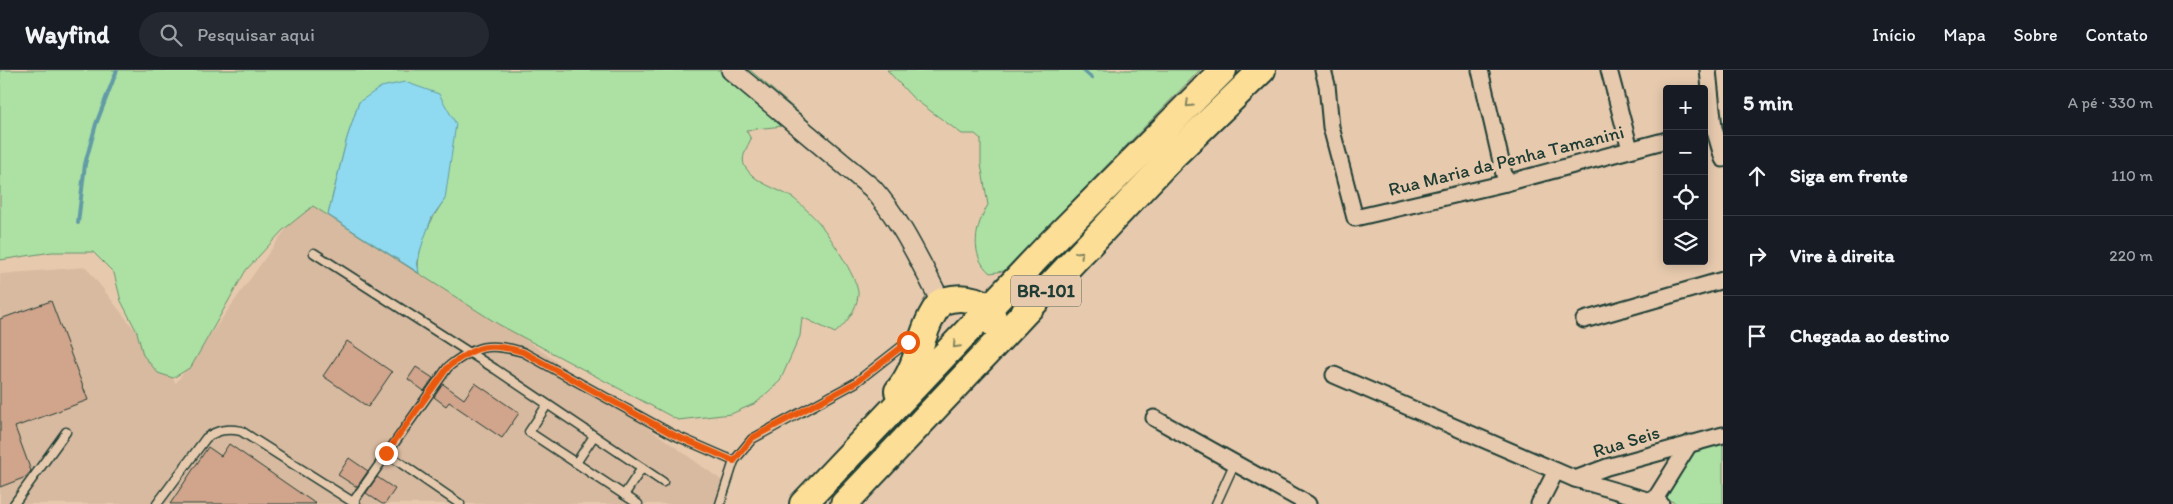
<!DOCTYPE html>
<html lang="pt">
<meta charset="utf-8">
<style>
:root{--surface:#171b24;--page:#242831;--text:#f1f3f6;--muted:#9ea1a6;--line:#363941}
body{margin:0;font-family:Itim,sans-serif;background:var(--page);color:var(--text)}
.controls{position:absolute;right:15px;top:15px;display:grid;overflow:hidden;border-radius:5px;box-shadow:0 2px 12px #0003}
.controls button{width:45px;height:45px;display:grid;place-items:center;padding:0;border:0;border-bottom:1px solid var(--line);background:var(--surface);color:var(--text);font:25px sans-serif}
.stop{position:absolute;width:15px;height:15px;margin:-11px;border:4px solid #ea580c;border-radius:50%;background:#fff}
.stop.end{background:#ea580c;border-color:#fff;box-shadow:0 1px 5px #0008}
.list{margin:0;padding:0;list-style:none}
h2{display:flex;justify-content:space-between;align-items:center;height:65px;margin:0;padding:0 20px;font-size:21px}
h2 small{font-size:16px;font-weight:400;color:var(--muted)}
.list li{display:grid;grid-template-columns:32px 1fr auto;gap:15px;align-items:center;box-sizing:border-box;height:80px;padding:0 20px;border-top:1px solid var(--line)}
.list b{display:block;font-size:19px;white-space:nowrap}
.list em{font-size:16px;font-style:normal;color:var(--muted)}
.icon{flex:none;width:28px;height:28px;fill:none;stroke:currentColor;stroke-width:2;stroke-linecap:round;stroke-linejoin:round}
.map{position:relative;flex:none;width:1723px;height:434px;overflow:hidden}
header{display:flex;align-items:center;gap:30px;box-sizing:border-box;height:70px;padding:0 25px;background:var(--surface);border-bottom:1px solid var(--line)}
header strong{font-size:24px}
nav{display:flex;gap:28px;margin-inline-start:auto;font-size:18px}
.search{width:350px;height:45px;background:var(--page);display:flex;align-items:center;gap:12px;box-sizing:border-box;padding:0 18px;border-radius:28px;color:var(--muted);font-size:19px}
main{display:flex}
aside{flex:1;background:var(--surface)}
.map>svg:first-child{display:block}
</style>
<header>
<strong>Wayfind</strong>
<div class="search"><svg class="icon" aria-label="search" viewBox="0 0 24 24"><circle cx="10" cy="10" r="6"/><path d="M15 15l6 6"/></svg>Pesquisar aqui</div>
<nav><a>Início</a><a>Mapa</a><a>Sobre</a><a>Contato</a></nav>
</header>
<main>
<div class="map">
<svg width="1723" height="434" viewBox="0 0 1723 434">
<rect width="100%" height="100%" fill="#e7caae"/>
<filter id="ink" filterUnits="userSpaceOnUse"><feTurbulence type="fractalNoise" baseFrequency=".02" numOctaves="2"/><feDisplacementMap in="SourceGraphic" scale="10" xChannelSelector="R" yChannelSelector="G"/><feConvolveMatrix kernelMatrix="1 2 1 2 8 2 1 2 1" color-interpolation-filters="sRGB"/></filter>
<g filter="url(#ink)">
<path fill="#d8baa0" d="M 315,118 L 731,417 L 718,434 L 0,434 L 0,204 L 86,197 L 176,313 Z"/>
<g fill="#ace1a3" stroke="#668f6c" fill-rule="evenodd">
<path d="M 0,0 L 750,0 L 811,53 L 746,60 L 751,69 C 747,77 740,88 745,97 C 756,114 777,118 793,128 C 801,134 818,150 823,158 C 832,170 860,212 858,225 C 857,239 846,254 835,263 L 802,247 L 800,266 L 780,311 L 756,333 L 731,344 L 678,350 L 498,254 L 313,136 L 283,160 L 246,200 L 191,297 L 173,308 L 158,303 L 143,285 L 137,262 L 121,231 L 114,203 L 93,182 L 52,182 L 0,190 ZM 359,32 L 445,129 C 430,150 417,176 418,203 L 328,144 L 347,68 Z"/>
<path d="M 887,0 L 1200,0 L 1004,201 L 990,203 C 969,185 975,156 988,135 L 981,94 L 981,69 L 975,64 L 962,64 L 936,45 L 913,28 Z"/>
<path d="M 1723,372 L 1723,434 L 1678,434 L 1664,428 L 1696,378 Z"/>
</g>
<path fill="#8fdaf0" stroke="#629ba5" d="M 405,12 L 439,24 L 456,54 L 445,129 L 432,147 L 424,169 L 417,191 L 419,203 L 328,145 L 347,68 L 359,32 L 381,17 Z"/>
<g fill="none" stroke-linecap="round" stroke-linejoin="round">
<g stroke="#629ba5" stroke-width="4">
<path d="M 1083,0 L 1092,8"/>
<path d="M 78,153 L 85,94 L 96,54 L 117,0"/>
</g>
</g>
<g fill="#d1a48c" stroke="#1f3d34">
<path d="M 51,231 L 88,330 L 15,357 L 31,401 L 26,407 L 0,417 L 0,249 Z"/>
<path d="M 347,271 L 392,302 L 368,337 L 323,306 Z"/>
<path d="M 416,297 L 433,308 L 424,321 L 408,309 Z"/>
<path d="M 475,313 L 519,343 L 502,368 L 449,332 L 446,336 L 434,327 L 443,314 L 464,329 Z"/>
<path d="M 229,374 L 316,434 L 170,434 L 208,377 L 221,386 Z"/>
<path d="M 349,388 L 368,401 L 357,417 L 338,405 Z"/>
<path d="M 377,407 L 395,419 L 385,434 L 382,434 L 366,423 Z"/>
</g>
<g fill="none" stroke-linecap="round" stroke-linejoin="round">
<defs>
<g id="service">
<path d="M 314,183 L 495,299 L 663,412"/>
<path d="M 547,335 L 529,362 L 638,434"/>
<path d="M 386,383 L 460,434"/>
<path d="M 576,393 L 594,366"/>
<path d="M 624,425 L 642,398"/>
<path d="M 353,432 L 448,297 C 476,275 489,272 523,282 L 674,365 L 734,391 L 752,369 L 855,313 L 915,266"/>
<path d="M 14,434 L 66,362"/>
<path d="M 157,434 L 206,368 C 217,360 227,358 241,361 L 356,434"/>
<path d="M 720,434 L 734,391"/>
<path d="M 1216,434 L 1235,392"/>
</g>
<g id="minor">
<path d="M 1323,0 L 1327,15 L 1331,57 L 1355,148 L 1506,113 L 1667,70"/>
<path d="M 1480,0 L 1506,113"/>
<path d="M 1609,0 L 1630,79"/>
<path d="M 1708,0 L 1714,58 L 1723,89"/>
<path d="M 1584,250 L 1723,210"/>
<path d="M 1334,305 L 1575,409 L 1661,434"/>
<path d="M 1154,348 L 1308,434"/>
<path d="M 1575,409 L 1607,397 L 1723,365"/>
<path d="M 1539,434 L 1556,401"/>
<path d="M 1652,434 L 1690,373"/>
</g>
<path id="tertiary" d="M 731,0 L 872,118 C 902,151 920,192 941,232"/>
<g id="motorway">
<path d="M 898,321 C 921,295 919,258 941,232 C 960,224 993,228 994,254"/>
<path d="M 803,434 L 1048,176 L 1223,0"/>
<path d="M 844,434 L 1171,88 L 1262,0"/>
</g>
</defs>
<use href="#service" stroke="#1f3d34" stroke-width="11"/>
<use href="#minor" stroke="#1f3d34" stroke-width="19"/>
<use href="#tertiary" stroke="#1f3d34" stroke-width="22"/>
<use href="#motorway" stroke="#1f3d34" stroke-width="30"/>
<use href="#service" stroke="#e7caae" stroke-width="8"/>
<use href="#minor" stroke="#e7caae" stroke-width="15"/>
<use href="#tertiary" stroke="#e7caae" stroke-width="19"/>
<use href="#motorway" stroke="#fdde96" stroke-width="26"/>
</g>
<defs><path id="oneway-chevron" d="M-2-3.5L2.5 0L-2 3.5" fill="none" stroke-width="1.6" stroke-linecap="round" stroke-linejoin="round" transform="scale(1.25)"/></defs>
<g stroke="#838560">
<use href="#oneway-chevron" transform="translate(1189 34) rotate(136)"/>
<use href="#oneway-chevron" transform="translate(1080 184) rotate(-47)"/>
<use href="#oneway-chevron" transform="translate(956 275) rotate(134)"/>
</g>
</g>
<g fill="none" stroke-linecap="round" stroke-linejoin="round" filter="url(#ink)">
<path stroke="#ea580c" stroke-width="6" d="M 386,383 L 448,297 C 476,275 489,272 523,282 L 674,365 L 734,391 L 752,368 L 855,313 L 908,272"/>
</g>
<g text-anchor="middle" stroke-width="5" stroke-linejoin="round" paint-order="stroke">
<rect fill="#e7caae" stroke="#5b6759" stroke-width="1" x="1011" y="205.5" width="70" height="31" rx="4"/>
<g font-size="18" font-weight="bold" fill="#1f3d34">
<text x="1046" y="227">BR-101</text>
</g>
<g font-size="19" fill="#1f3d34" stroke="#e7caae">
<text transform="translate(1506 90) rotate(-14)" y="7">Rua Maria da Penha Tamanini</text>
<text transform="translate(1626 371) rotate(-17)" y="7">Rua Seis</text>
</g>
</g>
</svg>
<div class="controls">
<button>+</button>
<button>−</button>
<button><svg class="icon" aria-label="locate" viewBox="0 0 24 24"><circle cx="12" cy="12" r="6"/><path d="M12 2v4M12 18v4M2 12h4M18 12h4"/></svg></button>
<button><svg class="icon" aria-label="layers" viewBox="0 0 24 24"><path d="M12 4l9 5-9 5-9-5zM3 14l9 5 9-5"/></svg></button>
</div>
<div class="stop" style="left:908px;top:272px"></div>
<div class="stop end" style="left:386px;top:383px"></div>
</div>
<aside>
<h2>5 min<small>A pé · 330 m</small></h2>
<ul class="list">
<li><svg class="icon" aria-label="ahead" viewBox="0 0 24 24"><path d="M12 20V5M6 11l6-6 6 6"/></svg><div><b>Siga em frente</b></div><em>110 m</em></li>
<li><svg class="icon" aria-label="right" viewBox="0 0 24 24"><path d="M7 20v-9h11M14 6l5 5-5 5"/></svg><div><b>Vire à direita</b></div><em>220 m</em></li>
<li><svg class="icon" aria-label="arrive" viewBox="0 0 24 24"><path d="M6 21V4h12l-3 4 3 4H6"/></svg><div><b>Chegada ao destino</b></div></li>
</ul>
</aside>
</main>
